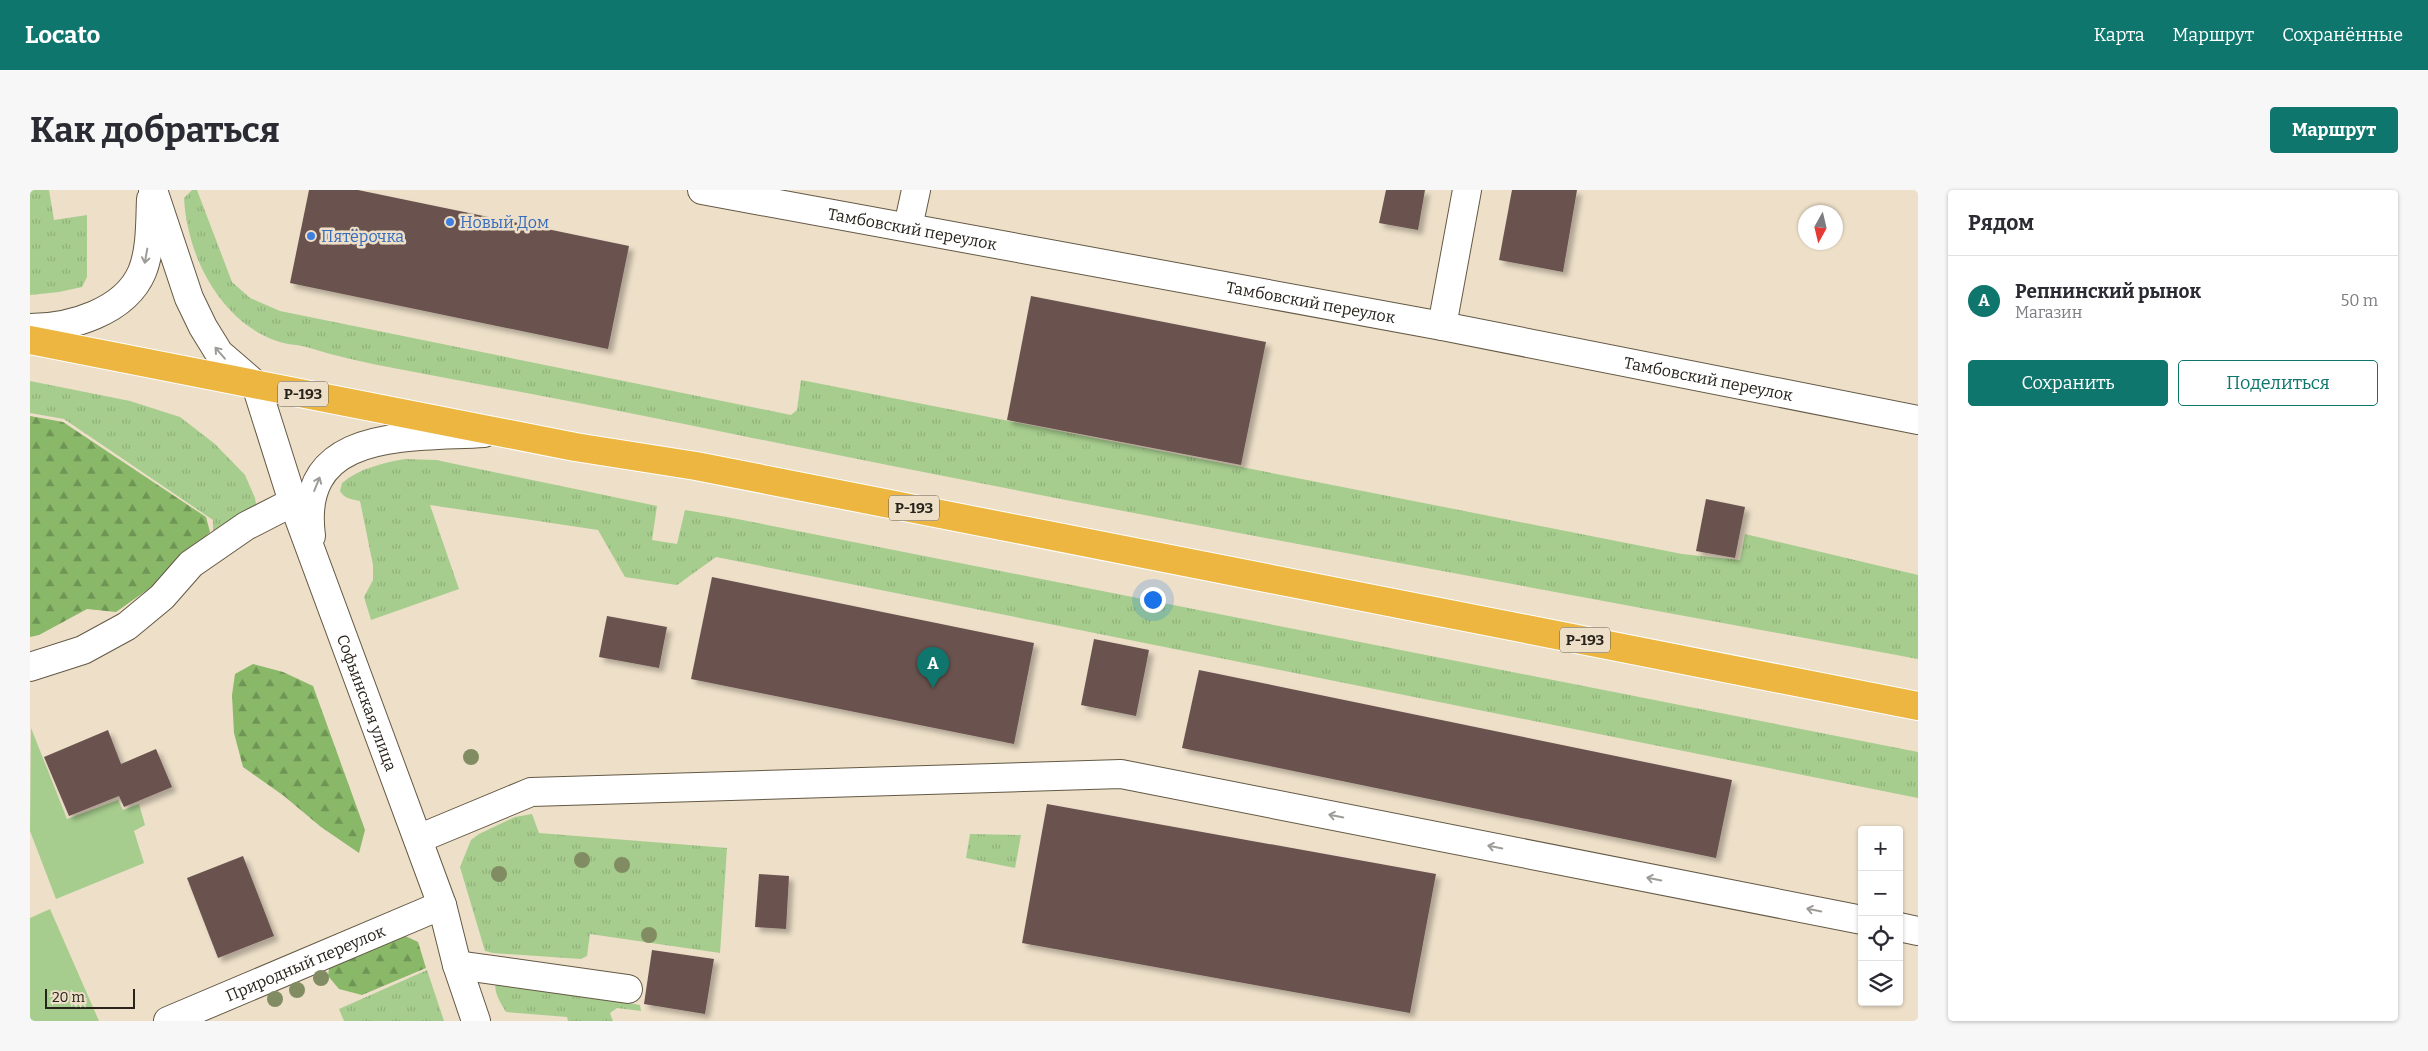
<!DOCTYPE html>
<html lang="ru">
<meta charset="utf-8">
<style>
:root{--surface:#fff;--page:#f7f7f7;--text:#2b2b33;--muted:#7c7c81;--line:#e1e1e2;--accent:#0f766e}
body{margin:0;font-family:Bitter,serif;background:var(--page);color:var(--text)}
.controls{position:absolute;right:15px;bottom:15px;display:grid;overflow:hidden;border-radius:5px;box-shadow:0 1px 4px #0004}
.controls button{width:45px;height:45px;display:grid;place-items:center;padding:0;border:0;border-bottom:1px solid var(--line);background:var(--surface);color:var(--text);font:25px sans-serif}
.compass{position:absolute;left:1768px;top:15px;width:45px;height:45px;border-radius:50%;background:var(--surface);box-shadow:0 1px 4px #0004;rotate:188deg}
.scale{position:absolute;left:15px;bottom:12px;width:90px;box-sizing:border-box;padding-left:5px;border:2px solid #28231b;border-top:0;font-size:14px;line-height:18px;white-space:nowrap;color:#28231b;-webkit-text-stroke:4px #eddfc8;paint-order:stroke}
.you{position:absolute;left:1122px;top:409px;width:18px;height:18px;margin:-12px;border:4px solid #fff;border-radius:50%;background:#1a73e8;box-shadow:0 0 0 8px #1a73e833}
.badge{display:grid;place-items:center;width:32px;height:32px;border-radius:50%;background:var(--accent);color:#fff;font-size:16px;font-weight:700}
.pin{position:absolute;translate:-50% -41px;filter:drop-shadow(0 1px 2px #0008)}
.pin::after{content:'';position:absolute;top:26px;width:18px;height:15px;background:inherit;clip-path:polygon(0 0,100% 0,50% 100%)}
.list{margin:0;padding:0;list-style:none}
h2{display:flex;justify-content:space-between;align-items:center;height:65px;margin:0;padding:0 20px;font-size:21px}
h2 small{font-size:16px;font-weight:400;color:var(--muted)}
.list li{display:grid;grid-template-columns:32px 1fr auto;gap:15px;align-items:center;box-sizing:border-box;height:90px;padding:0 20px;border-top:1px solid var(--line)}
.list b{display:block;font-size:19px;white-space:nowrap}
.list p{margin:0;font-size:16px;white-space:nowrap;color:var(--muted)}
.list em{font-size:16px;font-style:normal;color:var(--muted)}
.actions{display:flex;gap:10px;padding:15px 20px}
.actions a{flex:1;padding:11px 0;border:1px solid var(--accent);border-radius:5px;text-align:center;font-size:18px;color:var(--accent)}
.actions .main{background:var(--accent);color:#fff}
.icon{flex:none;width:28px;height:28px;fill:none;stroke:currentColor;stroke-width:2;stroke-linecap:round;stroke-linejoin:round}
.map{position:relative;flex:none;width:1888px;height:831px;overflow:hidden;border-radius:5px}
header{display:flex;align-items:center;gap:30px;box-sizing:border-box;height:70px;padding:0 25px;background:var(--accent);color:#fff}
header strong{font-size:24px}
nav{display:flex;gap:28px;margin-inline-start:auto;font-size:18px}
.intro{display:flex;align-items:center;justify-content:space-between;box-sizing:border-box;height:120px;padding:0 30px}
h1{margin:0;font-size:35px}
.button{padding:12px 22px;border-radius:5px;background:var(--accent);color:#fff;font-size:18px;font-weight:700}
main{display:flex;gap:30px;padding:0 30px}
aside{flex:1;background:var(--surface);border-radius:5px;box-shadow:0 1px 4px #0004}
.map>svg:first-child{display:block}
</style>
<header>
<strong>Locato</strong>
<nav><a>Карта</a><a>Маршрут</a><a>Сохранённые</a></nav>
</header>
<div class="intro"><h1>Как добраться</h1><a class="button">Маршрут</a></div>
<main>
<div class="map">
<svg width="1888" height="831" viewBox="0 0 1888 831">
<defs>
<pattern id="grass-tufts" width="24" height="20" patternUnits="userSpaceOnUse" patternTransform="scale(1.25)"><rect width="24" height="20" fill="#a6cd8e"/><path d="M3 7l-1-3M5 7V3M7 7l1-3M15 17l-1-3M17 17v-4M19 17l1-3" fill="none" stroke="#8fb07a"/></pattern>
<pattern id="forest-firs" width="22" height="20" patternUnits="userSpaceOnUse" patternTransform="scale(1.25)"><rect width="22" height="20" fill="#88b868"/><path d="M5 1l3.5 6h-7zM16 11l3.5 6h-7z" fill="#6f9555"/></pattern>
<filter id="shadow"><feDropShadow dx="4.5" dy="4.5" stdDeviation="2.5" flood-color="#0004"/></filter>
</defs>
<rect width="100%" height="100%" fill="#eddfc8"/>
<g fill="url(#grass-tufts)">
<path d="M 0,0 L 19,0 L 24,30 L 57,25 L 57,87 L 52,97 L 29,102 L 0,105 Z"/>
<path d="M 162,0 L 167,0 L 202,92 L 220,108 L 250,121 L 761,225 L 767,220 L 771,190 L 1652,364 L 1710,370 L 1715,344 L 1888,385 L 1888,469 C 1494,396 1101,325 708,245 C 611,225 514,206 416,188 C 371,179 324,172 280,158 C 268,154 255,155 244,150 C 189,129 157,65 154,8 Z"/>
<path d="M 0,191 L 100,211 L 150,227 L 185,254 L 215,285 L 225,308 L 226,314 L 222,320 L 183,349 L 183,330 L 34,229 L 0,223 Z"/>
<path d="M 375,269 L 406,270 L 627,316 L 622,350 L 647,354 L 655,320 L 697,327 L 1888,562 L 1888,608 L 686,367 L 647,395 L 595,387 L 568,340 L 400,315 L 429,399 L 341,430 L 334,407 L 343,390 L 343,375 L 330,311 C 321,309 315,309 310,301 L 312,293 C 330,278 353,273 375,269 Z"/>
<path d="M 502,624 L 509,643 L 697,658 L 690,763 L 560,744 L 557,766 L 551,769 L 463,763 L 455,761 L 430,677 L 441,650 L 449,644 L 485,627 Z"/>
<path d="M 940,644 L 991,645 L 985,678 L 936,668 Z"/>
<path d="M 397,780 L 414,831 L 314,831 L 309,819 Z"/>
<path d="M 466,790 L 610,815 L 611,821 L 587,818 L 580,823 L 583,831 L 538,831 L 537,827 L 476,822 C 470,812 463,802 466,790 Z"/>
</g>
<g fill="url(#forest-firs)">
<path d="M 0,226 L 33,232 L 176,327 L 180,342 L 134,388 L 86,422 L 57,419 L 9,445 L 0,447 Z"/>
<path d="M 223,474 L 253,482 L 283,496 L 335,640 L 329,663 L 291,637 L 254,606 L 213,577 L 204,543 L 202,505 L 205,484 Z"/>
<path d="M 371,744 L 388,752 L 396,778 L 332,805 L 309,799 L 298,786 L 300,772 Z"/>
</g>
<g fill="#a6cd8e">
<path d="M 1,538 L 37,629 L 88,610 L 93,620 L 109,614 L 115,635 L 104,641 L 114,673 L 26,709 L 0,641 Z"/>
<path d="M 20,719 L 69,831 L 0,831 L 0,728 Z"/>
</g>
<g fill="#6b5250" filter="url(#shadow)">
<path d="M 279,0 L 328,0 L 599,56 L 578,159 L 260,93 Z"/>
<path d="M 1356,0 L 1395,0 L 1388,40 L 1349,33 Z"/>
<path d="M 1482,0 L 1547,0 L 1533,82 L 1469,70 Z"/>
<path d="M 1001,106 L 1236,152 L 1211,275 L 977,230 Z"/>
<path d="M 1676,309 L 1715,317 L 1705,368 L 1666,361 Z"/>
<path d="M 682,387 L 1004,453 L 984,554 L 661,489 Z"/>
<path d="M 577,426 L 637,437 L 629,478 L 569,467 Z"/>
<path d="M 1064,449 L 1119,460 L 1106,526 L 1051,515 Z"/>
<path d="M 1169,480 L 1702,590 L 1686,668 L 1152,558 Z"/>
<path d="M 78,540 L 91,574 L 126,559 L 142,597 L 94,617 L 89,606 L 39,626 L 14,567 Z"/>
<path d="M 1017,614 L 1406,684 L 1380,823 L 992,753 Z"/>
<path d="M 213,666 L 244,746 L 188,768 L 157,688 Z"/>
<path d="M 729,684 L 759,686 L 756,739 L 725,737 Z"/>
<path d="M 622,760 L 684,769 L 675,824 L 614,814 Z"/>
</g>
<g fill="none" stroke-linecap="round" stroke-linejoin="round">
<defs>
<g id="minor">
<path id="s1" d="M 123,0 L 159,108 L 173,137 L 189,163 L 226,195 L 263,312 L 412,715 L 427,775 L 446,831"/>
<path id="s2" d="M 672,0 L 1412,136 L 1888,230"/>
<path d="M 878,37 L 886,0"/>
<path d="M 1412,136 L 1437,0"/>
<path d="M 0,138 C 40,138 95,122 112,82 C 121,60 120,32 121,9"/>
<path d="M 281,346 C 267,237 379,248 454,243"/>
<path d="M 0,477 L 53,460 L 97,436 L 132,407 L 161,374 L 216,336 L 263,312"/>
<path d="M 388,649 L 501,602 L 1091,584 L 1832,730"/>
<path d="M 1869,737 L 1888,741"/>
<path d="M 427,775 L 598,799"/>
<path id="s3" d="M 138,831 L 412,715"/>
</g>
<path id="highway" d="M 0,150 L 545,257 L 666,276 L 1888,516"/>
</defs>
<use href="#minor" stroke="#645945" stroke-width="30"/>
<use href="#highway" stroke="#fff" stroke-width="30"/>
<use href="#minor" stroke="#fff" stroke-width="28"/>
<use href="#highway" stroke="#edb641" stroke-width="28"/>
</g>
<g fill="#818c63">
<circle cx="441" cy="567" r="8"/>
<circle cx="552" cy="670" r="8"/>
<circle cx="592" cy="675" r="8"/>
<circle cx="469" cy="684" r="8"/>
<circle cx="619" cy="745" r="8"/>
<circle cx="291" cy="788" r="8"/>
<circle cx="267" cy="800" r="8"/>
<circle cx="245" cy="809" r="8"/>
</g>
<defs><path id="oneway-shaft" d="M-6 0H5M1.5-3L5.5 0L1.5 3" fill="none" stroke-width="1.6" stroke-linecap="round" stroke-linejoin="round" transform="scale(1.25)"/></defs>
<g stroke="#9e9c98">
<use href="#oneway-shaft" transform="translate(116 66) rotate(100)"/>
<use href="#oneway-shaft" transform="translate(190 163) rotate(-131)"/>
<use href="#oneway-shaft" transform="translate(287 294) rotate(-68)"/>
<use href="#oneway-shaft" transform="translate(1306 626) rotate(-169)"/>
<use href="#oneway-shaft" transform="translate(1465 657) rotate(-169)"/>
<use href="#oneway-shaft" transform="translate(1624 689) rotate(-169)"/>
<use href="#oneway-shaft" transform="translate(1784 720) rotate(-169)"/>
</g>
<g fill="#3f7fe0" stroke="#eddfc8" stroke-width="2">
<circle cx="420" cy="32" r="5"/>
<circle cx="281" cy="46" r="5"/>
</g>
<g text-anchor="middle" stroke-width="5" stroke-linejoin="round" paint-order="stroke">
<g fill="#eddfc8" stroke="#635b4f" stroke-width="1">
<rect x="248" y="191.5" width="50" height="25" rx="4"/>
<rect x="859" y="305.5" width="50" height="25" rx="4"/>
<rect x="1530" y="437.5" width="50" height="25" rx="4"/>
</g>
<g font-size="15" font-weight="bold" fill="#28231b">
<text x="273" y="209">Р-193</text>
<text x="884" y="323">Р-193</text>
<text x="1555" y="455">Р-193</text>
</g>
<g font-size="16" fill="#366cbe" stroke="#eddfc8" text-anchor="start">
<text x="430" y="38">Новый Дом</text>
<text x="291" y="52">Пятёрочка</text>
</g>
<g font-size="16" fill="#28231b" stroke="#eddfc8">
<text dy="6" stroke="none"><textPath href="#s2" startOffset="214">Тамбовский переулок</textPath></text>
<text dy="6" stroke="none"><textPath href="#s2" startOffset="619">Тамбовский переулок</textPath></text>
<text dy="6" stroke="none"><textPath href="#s2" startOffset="1024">Тамбовский переулок</textPath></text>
<text dy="6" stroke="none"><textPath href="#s1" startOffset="562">Софьинская улица</textPath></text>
<text dy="6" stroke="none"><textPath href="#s3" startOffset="149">Природный переулок</textPath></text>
</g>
</g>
</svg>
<div class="controls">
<button>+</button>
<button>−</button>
<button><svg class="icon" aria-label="locate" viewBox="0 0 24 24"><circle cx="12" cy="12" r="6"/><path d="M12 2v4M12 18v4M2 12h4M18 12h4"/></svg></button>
<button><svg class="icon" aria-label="layers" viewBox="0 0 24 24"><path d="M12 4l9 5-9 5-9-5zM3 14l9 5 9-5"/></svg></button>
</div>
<svg class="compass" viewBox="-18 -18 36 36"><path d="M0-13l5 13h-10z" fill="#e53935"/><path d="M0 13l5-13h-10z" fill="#7c7c81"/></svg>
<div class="scale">20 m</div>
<div class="you"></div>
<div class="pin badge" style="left:903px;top:498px">A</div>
</div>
<aside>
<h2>Рядом<small></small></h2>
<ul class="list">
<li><span class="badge">A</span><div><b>Репнинский рынок</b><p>Магазин</p></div><em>50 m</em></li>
</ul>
<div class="actions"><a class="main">Сохранить</a><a>Поделиться</a></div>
</aside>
</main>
